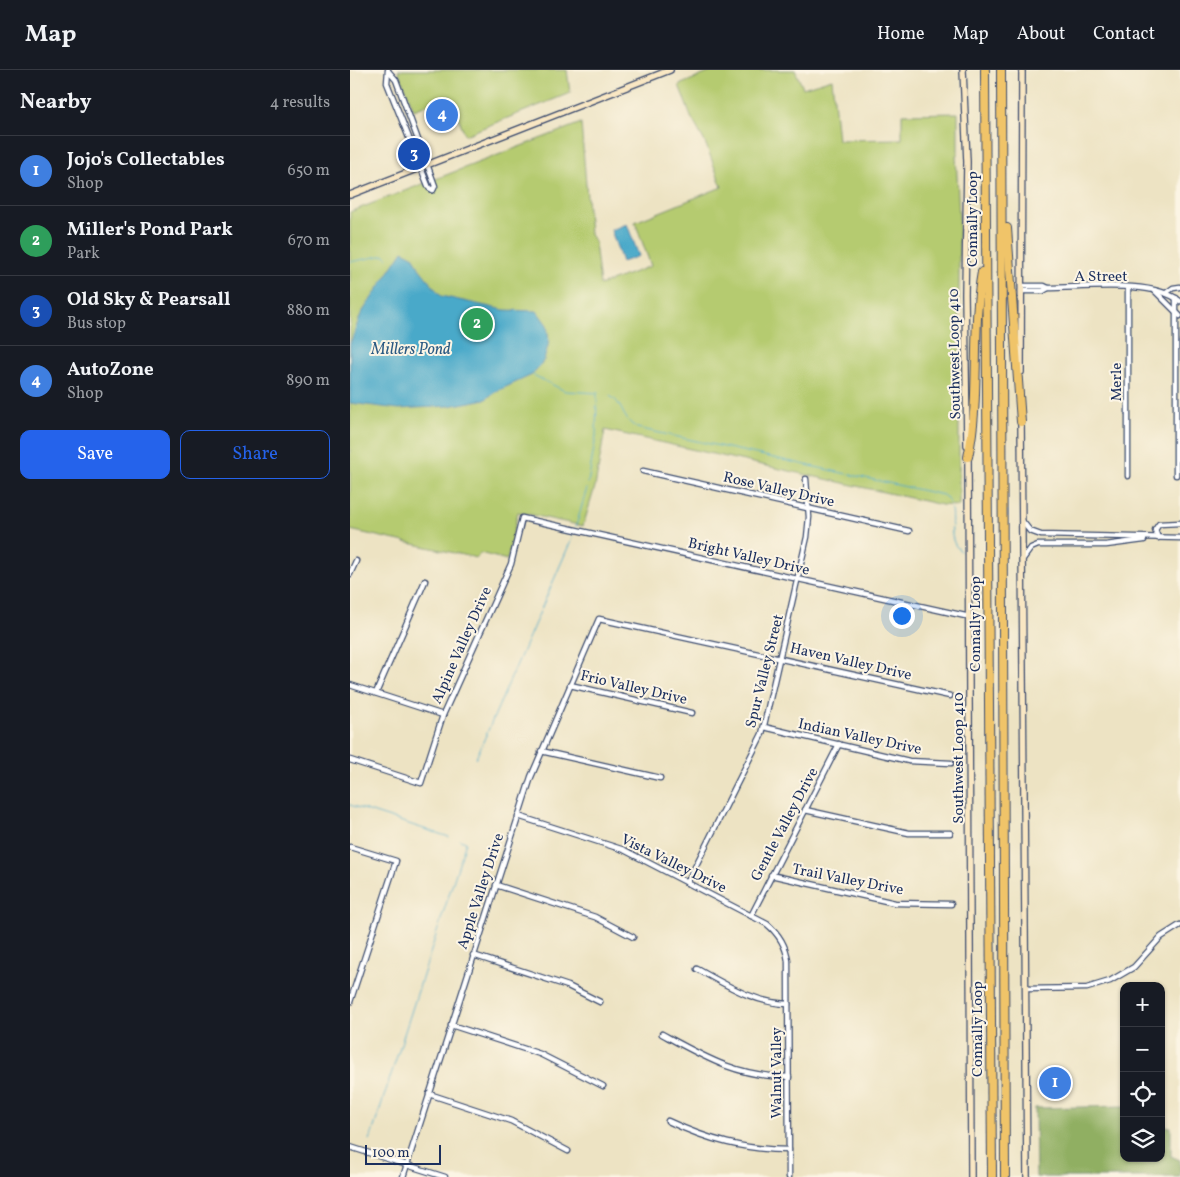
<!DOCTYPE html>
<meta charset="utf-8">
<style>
:root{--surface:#171b24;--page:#242831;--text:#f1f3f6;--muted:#9ea1a6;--line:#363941;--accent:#2563eb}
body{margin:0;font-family:Vollkorn,serif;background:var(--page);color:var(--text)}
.controls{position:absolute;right:15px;bottom:15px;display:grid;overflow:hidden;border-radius:10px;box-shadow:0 1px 4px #0004}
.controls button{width:45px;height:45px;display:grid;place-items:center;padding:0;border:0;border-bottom:1px solid var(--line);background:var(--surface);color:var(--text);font:25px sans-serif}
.scale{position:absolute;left:15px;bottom:12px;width:76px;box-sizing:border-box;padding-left:5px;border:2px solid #1b2f5e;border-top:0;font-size:14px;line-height:18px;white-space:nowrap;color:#1b2f5e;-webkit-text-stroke:4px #fcf5e5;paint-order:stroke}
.you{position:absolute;left:551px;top:545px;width:18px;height:18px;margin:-12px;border:4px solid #fff;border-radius:50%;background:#1a73e8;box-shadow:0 0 0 8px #1a73e833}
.badge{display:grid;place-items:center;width:32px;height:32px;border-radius:50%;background:var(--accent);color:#fff;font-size:16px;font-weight:700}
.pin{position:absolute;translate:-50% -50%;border:2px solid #fff;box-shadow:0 1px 5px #0006}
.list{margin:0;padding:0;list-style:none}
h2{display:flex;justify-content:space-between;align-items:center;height:65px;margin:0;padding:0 20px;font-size:21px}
h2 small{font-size:16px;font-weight:400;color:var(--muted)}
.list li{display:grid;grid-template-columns:32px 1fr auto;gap:15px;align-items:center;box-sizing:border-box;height:70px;padding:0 20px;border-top:1px solid var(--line)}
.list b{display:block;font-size:19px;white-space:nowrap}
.list p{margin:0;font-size:16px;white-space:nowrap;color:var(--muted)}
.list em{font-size:16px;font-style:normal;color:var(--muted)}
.actions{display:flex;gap:10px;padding:15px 20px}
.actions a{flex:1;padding:11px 0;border:1px solid var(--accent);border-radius:10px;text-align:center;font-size:18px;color:var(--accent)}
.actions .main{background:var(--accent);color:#fff}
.icon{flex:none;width:28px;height:28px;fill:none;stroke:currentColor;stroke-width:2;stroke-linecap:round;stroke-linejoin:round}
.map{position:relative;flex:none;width:830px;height:1107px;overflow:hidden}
header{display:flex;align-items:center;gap:30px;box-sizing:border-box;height:70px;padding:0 25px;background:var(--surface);border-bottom:1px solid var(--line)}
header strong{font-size:24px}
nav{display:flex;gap:28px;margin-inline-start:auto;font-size:18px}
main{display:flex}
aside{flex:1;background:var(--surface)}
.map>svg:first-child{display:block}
</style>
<header>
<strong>Map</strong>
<nav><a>Home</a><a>Map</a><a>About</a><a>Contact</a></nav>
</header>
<main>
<aside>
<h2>Nearby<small>4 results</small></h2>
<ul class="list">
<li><span class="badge" style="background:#3f7fe0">1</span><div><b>Jojo's Collectables</b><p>Shop</p></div><em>650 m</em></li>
<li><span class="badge" style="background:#2e9e5b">2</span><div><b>Miller's Pond Park</b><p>Park</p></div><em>670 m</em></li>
<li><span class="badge" style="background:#1a4fb4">3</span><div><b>Old Sky &amp; Pearsall</b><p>Bus stop</p></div><em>880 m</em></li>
<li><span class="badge" style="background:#3f7fe0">4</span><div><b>AutoZone</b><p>Shop</p></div><em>890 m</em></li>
</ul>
<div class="actions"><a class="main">Save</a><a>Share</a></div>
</aside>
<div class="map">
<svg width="830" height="1107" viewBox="0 0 830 1107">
<rect width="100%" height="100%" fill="#fcf5e5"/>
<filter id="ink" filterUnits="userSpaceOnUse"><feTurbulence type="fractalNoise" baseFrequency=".02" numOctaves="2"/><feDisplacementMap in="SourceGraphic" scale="10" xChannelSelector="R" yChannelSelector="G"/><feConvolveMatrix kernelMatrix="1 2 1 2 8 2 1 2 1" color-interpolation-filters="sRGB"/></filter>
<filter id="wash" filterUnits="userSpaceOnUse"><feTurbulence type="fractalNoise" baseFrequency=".0096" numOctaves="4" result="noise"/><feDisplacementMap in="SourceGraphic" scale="20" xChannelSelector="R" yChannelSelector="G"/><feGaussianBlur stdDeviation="1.12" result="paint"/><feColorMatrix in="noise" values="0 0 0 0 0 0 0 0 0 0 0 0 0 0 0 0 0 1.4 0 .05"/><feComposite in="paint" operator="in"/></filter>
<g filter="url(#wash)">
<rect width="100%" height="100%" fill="#ede3c3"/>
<g fill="#b5cb6f" stroke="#687d66">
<path d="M 48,0 L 217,0 L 220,23 L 115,65 L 100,26 L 64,40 Z"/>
<path d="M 365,0 L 445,0 L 453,18 L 482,9 L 488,70 L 552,69 L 552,44 L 608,43 L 608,85 L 606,85 L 609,147 L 609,436 L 592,435 L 255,360 L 245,417 L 233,456 L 168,442 L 157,490 L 130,483 L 127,488 L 0,460 L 0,142 L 231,53 L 240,164 L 245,173 L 250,215 L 301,196 L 285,152 L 372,117 L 355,72 L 341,47 L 329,15 Z"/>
</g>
<path fill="#90af62" stroke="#566f60" d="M 774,1036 L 774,1088 L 811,1088 L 811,1056 L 821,1057 L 821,1086 L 830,1090 L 830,1107 L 686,1107 L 685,1038 Z"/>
<g fill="#4aa9c9" stroke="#326c94">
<path d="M 277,154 L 289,186 L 272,192 L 261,160 Z"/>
<path d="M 53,181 L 64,187 L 69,198 L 91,226 L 154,240 L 187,241 L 197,255 L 199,272 L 194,290 L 182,305 L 145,322 L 136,329 L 99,336 L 49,339 L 0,333 L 0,274 L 11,244 Z"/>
</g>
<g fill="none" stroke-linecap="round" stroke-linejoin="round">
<g stroke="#4aa9c9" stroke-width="1">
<path d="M 0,192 L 35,185 L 38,188"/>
<path d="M 183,305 L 215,321 L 248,323"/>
<path d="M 260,326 C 274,333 270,348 287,358 L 593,425 C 611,438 592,469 611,481"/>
<path d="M 238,413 L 246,366 L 247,324"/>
<path d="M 226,456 L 237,418"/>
<path d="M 126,688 L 223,466"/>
<path d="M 0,735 L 99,767"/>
<path d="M 20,1070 L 116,772 L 110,770"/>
</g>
</g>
</g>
<g filter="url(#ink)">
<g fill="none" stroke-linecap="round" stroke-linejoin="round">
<defs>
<g id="street">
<path d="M 38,0 L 37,13 L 79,118 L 83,120"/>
<path d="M 39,2 L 46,10 L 85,116 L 83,120"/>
<path d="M 671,216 L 694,216 L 698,218"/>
<path d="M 778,218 L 778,406"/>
<path d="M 671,221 L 693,221 L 698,218 C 734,218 802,209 830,231"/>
<path d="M 805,221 L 830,246"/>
<path d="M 816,223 L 823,218 L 830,217"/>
<path d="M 826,228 L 826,405"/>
<path d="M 293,401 L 559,461"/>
<path d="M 672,451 L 680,461 L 691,465 L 830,468"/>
<path d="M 808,468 L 805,460 L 809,454 L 830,453"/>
<path d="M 673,489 L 681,478 L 688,475 L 756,475 L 794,470"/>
<path d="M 0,504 L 6,491"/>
<path d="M 0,615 L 93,645"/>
<path d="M 220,615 L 342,643"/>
<path d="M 26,623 L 75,511"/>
<path d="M 414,657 L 559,691 L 601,693"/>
<path d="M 191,681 L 310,708"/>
<path d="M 0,690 L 71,713 L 93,645 L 161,494 L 172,448 L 620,547"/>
<path d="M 455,740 L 559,763 L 600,763"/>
<path d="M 168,746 L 274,780 L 417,854 C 429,864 436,875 438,891 L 439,1107"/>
<path d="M 0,777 L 46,791 L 0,932"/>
<path d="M 421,805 L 545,833 L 601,834"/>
<path d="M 337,813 L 412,664 L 457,467 L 459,447 L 456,409"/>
<path d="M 146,815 L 245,847 L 283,867"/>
<path d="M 401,846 L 489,674"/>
<path d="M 123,885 L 218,916 L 250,932"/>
<path d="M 347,899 C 377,915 404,933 438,934"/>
<path d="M 676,919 L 737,918 L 760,911 L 784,897 L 811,867 L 830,855"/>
<path d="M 101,955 L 190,984 L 253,1016"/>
<path d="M 312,964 C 356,988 388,1007 439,1007"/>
<path d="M 79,1024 L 161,1051 L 218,1081"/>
<path d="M 318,1051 C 358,1070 395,1080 439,1080"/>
<path d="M 0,1077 L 95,1107"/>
<path d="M 53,1107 L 181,707 L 249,549 L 600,626"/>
</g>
<g id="secondary">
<path d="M 613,0 L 617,92 L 615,224 L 617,375"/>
<path d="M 0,125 L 320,0"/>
<path d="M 671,302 L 672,0"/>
<path d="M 671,349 L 677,1107"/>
<path d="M 618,384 L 621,1107"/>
</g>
<g id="highway">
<path d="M 635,0 L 642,1107"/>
<path d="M 651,0 L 655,1107"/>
<path d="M 657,158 L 671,352"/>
<path d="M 618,387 C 631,327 621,263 632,202"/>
</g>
</defs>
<use href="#street" stroke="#3a4a6d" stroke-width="7"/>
<use href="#secondary" stroke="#3a4a6d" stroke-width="8"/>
<use href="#highway" stroke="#3a4a6d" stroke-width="10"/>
<use href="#street" stroke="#fff" stroke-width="4.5"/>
<use href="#secondary" stroke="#f9e7c3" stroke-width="5.5"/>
<use href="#highway" stroke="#f0c469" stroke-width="8"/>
</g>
</g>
<g text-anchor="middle" stroke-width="4" stroke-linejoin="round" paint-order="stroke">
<g font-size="15" fill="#1b2f5e" stroke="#fcf5e5">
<text transform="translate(622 149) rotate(-90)" y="5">Connally Loop</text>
<text x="751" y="211">A Street</text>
<text transform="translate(604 284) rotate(-91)" y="5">Southwest Loop 410</text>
<text transform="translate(766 312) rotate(-90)" y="5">Merle</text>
<text transform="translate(429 419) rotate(13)" y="5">Rose Valley Drive</text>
<text transform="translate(399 486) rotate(13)" y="5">Bright Valley Drive</text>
<text transform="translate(625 554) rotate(-90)" y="5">Connally Loop</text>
<text transform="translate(111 575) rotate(-66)" y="5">Alpine Valley Drive</text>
<text transform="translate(501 591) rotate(13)" y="5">Haven Valley Drive</text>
<text transform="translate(414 601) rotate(-76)" y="5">Spur Valley Street</text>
<text transform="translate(284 617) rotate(13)" y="5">Frio Valley Drive</text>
<text transform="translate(510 666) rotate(12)" y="5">Indian Valley Drive</text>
<text transform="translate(608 688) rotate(-90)" y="5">Southwest Loop 410</text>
<text transform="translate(434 754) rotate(-62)" y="5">Gentle Valley Drive</text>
<text transform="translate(324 793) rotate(26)" y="5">Vista Valley Drive</text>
<text transform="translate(498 809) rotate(11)" y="5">Trail Valley Drive</text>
<text transform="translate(130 821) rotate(-72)" y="5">Apple Valley Drive</text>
<text transform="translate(627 959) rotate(-90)" y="5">Connally Loop</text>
<text transform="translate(426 1003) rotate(-90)" y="5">Walnut Valley</text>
</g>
<g font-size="16" font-style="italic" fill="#2b5a83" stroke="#fcf5e5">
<text x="61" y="284">Millers Pond</text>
</g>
</g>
</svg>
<div class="controls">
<button>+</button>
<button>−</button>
<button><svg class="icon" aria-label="locate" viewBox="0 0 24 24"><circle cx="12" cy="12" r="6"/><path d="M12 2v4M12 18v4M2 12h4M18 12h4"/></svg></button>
<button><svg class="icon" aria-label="layers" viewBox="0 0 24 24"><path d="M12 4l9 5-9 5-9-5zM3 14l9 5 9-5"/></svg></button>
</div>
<div class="scale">100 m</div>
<div class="you"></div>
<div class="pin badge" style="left:705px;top:1013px;background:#3f7fe0">1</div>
<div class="pin badge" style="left:127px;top:254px;background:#2e9e5b">2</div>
<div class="pin badge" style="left:64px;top:84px;background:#1a4fb4">3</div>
<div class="pin badge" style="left:92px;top:45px;background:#3f7fe0">4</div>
</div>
</main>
